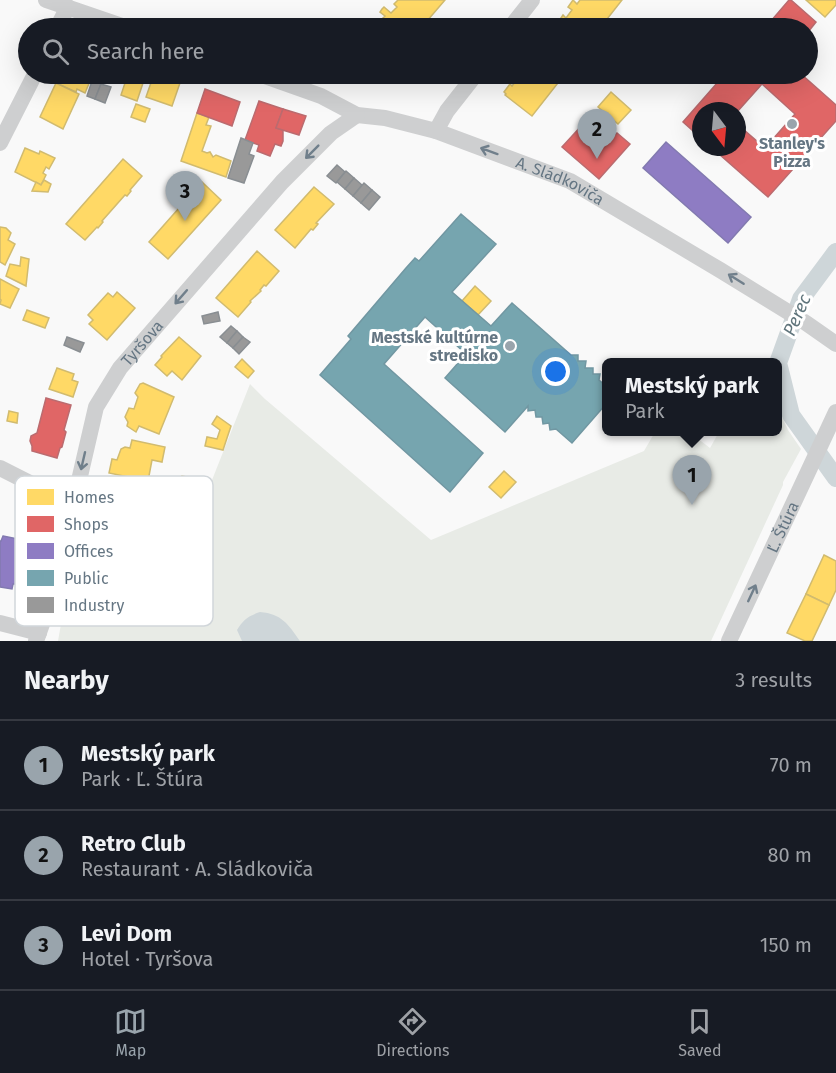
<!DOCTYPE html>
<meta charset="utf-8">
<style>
:root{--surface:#171b24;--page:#242831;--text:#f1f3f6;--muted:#9ea1a6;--line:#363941;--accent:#99a4ac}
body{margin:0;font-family:"Fira Sans",sans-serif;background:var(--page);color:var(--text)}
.compass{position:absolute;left:692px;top:102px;width:54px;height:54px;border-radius:50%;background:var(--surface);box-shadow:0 6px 24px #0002;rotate:164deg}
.you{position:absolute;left:556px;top:372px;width:21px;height:21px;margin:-15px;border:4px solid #fff;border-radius:50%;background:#1a73e8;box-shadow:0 0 0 9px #1a73e833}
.badge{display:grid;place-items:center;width:39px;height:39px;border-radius:50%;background:var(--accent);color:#111;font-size:20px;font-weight:700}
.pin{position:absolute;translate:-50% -50px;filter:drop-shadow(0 2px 3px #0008)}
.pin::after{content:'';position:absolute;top:32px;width:21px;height:18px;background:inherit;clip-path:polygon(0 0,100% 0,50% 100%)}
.popup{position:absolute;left:602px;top:358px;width:180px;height:78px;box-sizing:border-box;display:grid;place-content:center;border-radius:9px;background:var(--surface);filter:drop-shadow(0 2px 4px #0005);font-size:20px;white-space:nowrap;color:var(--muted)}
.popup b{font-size:22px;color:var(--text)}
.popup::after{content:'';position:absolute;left:50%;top:100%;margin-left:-12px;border:12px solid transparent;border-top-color:var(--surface)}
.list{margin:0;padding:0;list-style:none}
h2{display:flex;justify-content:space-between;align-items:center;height:78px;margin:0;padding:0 24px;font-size:26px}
h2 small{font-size:20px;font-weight:400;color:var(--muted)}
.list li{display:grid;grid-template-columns:39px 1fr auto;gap:18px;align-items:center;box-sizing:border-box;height:90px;padding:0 24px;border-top:2px solid var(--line)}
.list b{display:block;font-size:22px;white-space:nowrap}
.list p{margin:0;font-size:20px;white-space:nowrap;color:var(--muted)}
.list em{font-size:20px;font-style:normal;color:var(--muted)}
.icon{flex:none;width:33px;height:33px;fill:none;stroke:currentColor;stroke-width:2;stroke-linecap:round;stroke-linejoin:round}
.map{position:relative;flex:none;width:836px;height:641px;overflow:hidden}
.search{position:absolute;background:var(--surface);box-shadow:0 6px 24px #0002;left:18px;right:18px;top:18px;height:66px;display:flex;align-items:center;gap:15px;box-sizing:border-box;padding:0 21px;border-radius:33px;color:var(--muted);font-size:22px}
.sheet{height:348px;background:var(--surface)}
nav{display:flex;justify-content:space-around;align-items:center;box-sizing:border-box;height:84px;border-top:2px solid var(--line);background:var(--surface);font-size:16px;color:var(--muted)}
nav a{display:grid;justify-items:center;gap:3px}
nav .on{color:var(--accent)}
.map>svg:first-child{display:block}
</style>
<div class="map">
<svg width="836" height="641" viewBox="0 0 836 641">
<rect width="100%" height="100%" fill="#f9f9f9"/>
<path fill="#e8ebe6" d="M 250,384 L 265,399 L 431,540 L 644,451 L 655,432 L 689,432 L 710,448 L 719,432 L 777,432 L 778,409 L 788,430 L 801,449 L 783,482 L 783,485 L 711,641 L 58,641 L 66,596 L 81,532 L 180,561 Z"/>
<path fill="#ced6d9" d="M 260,612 C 282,614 288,624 300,641 L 242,641 L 237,630 C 243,620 248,616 260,612 Z"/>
<g fill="#ffd966" stroke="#d1bb6f" stroke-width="1.5">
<path d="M 398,0 L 445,0 L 421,28 L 374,28 L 376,26 L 378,28 L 384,21 L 382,19 L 385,16 L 380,12 L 382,9 L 384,7 L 391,13 L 397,7 L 394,4 Z"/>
<path d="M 573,0 L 577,4 L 580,0 L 622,0 L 600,28 L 557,28 L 559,26 L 557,24 L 563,15 L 566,18 L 572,10 L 568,7 Z"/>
<path d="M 806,0 L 836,0 L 836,5 L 825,17 Z"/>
<path d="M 61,74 L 93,74 L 85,93 L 77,89 L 76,92 L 56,83 Z"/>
<path d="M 108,74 L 141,74 L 139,79 L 144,80 L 137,101 L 121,95 L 125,83 L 107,77 Z"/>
<path d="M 154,74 L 162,74 L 181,80 L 172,106 L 146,97 Z"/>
<path d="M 515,74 L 565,74 L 532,116 L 505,95 L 506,94 L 504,92 L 510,84 L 512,86 L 518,78 L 514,75 Z"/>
<path d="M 56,83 L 79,94 L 63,129 L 40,117 Z"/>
<path d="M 611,92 L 631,110 L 618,124 L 598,107 Z"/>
<path d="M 136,104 L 150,109 L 145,122 L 131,117 Z"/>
<path d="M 197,113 L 209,117 L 206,125 L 211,126 L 202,151 L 207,153 L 210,152 L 213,157 L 216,155 L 231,161 L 226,177 L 181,161 Z"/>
<path d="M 25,148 L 39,154 L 40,151 L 55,158 L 49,169 L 46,167 L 43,173 L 46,175 L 41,185 L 15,172 Z"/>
<path d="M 123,159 L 142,176 L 130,190 L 131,191 L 127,196 L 125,195 L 102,221 L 103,222 L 98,228 L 97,227 L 85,240 L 66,224 Z"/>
<path d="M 44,180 L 51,184 L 48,192 L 32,191 L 36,182 L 41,185 Z"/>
<path d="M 202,182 L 221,200 L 168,259 L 149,242 Z"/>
<path d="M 314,187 L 334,204 L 316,223 L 318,224 L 313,230 L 311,229 L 295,248 L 275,230 Z"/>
<path d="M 0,227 L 6,228 L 11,233 L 8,240 L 15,244 L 5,265 L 0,262 Z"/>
<path d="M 257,251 L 279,271 L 266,286 L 264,285 L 260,290 L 261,291 L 250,301 L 251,302 L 238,317 L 216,298 Z"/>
<path d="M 21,257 L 29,259 L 26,286 L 6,276 L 10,264 L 20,266 Z"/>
<path d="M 0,279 L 19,289 L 10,308 L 0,304 L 1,300 L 0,299 Z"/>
<path d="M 475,286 L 491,301 L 478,315 L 462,301 Z"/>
<path d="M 117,292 L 135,308 L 107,340 L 89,324 L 93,320 L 88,315 L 108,293 L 113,297 Z"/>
<path d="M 27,310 L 49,318 L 45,328 L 23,320 Z"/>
<path d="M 179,337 L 201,356 L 182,380 L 172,371 L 167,376 L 155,365 L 162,357 L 161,356 Z"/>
<path d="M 242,359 L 254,371 L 248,378 L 235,367 Z"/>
<path d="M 57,368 L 74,374 L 72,380 L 78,382 L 73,397 L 49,389 Z"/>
<path d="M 143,383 L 174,397 L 159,434 L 139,426 L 136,432 L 127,426 L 128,422 L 125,417 L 129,408 L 134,409 L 138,397 L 135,393 L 140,384 Z"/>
<path d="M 9,411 L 18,413 L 17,423 L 7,421 Z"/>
<path d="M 217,416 L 231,426 L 223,450 L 205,446 L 207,437 L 217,439 L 220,430 L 212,424 Z"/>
<path d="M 132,440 L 165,447 L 162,462 L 152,460 L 148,481 L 109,473 L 112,459 L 117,460 L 121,449 L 125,447 L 130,448 Z"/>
<path d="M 504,471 L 516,482 L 501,498 L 489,487 Z"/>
<path d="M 182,476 L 205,481 L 199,498 L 178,493 Z"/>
<path d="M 109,488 L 132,493 L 124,533 L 100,528 L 102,515 L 101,511 L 102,505 L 106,501 Z"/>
<path d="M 824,555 L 836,561 L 836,590 L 829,605 L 806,594 Z"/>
<path d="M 806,594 L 829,605 L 812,641 L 805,641 L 787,633 Z"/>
</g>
<g fill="#e06666" stroke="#bb6b6f" stroke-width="1.5">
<path d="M 789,0 L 791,0 L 816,22 L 808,32 L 808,28 L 765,28 Z"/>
<path d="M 725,74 L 801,74 L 836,105 L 836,121 L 768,197 L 711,147 L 737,147 L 737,124 L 765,148 L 795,114 L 762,84 L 737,112 L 701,111 L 701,138 L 683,122 Z"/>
<path d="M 205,89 L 240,102 L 232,126 L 197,113 Z"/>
<path d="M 259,101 L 283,109 L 276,128 L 283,130 L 283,141 L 281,146 L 275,144 L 270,156 L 257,151 L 259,145 L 245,140 Z"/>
<path d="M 283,109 L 306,116 L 299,135 L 276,128 Z"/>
<path d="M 590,122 L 610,140 L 617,133 L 630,144 L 599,179 L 562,147 L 584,123 L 587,125 Z"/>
<path d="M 46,398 L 71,405 L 64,430 L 66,432 L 62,447 L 60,448 L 57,458 L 32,451 L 32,446 L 30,441 L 31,436 L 37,433 Z"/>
</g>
<g fill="#8e7cc3" stroke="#827ab0" stroke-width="1.5">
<path d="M 666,142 L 751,217 L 728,243 L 643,168 Z"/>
<path d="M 3,536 L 23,540 L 21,546 L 25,546 L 23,558 L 27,559 L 23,574 L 19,573 L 17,584 L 13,584 L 12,589 L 0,587 L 0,541 L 1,541 Z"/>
</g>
<path fill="#76a5af" stroke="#7197a2" stroke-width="1.5" d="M 461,214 L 496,244 L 452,292 L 491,326 L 512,303 L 571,355 L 578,355 L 578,361 L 586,361 L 585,368 L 593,368 L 593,374 L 600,374 L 599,380 L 606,386 L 606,404 L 572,443 L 556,429 L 550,430 L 549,423 L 543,424 L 542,417 L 536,417 L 535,410 L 528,411 L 528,406 L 505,432 L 445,378 L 466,354 L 425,317 L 384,364 L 483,453 L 450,492 L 320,375 L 351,339 L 348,336 L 406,268 L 415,258 L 419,261 Z"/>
<g fill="#999" stroke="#898e92" stroke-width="1.5">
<path d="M 92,81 L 101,84 L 95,99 L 87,96 Z"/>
<path d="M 101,84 L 111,87 L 105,103 L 95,99 Z"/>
<path d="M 241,138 L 253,143 L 249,154 L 254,156 L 244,183 L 228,178 Z"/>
<path d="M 337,165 L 345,172 L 336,183 L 327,176 Z"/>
<path d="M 346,171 L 354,178 L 345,189 L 337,182 Z"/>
<path d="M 354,178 L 362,185 L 353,196 L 345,189 Z"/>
<path d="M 364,183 L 372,190 L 361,203 L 353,196 Z"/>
<path d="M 372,190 L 380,197 L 369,210 L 361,203 Z"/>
<path d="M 218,312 L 220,321 L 204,324 L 202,316 Z"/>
<path d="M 231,326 L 237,331 L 227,343 L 220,337 Z"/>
<path d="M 237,331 L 243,337 L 233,348 L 227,343 Z"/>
<path d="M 67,337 L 84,343 L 80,352 L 64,345 Z"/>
<path d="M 243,337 L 250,342 L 239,354 L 233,348 Z"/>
</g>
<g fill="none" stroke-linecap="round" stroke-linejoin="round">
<path stroke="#ced6d9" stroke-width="18" d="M 836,252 L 801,299 L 778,363 L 791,415 L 836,478"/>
<g stroke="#cecfd0" stroke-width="16">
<path d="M 46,0 L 128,28"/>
<path d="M 57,28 L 68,7"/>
<path d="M 510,28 L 532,0"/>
<path id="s1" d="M 259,74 L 321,96 L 357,115 L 385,118 L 436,131 L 570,181 L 720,270 L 806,323 L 836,344"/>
<path d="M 436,131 L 447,111 L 476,74"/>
<path d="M 0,143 L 35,74"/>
<path d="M 0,468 L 73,505"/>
<path d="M 0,623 L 39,633"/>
<path id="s2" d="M 36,641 L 53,593 L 96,407 L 120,368 L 282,182 L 331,133 L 357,115"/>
<path id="s3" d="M 729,641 L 836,412"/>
</g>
</g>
<defs><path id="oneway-shaft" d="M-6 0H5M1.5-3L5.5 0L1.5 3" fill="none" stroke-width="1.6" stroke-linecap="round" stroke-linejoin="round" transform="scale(1.5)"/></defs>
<g stroke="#707f8b">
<use href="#oneway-shaft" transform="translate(489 151) rotate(-160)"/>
<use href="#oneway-shaft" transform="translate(312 152) rotate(135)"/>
<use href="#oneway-shaft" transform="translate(736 279) rotate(-148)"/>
<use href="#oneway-shaft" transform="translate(181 297) rotate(131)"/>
<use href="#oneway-shaft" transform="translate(83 461) rotate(103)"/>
<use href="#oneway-shaft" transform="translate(752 593) rotate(-65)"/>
</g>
<g fill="#99a4ac" stroke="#fff" stroke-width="2">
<circle cx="792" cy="124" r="6"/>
<circle cx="510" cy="346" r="6"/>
</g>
<g text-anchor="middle" stroke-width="6" stroke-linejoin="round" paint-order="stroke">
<g font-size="16" font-weight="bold" fill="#657683" stroke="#fff">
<text x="792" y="149">Stanley's<tspan x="792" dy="18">Pizza</tspan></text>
<text x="498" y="343" text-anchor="end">Mestské kultúrne<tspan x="498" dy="18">stredisko</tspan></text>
</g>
<g font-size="16" fill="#657683" stroke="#fff">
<text dy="6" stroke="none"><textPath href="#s1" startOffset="321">A. Sládkoviča</textPath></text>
<text dy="6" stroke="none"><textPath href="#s2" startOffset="321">Tyršova</textPath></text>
<text dy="6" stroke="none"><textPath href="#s3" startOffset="126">Ľ. Štúra</textPath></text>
</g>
<g font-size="18" font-style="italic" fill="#60757c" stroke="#fff">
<text transform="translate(797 315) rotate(-66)" y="6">Perec</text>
</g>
</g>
<rect x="15" y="476" width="198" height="150" rx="9" fill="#fff" stroke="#d1d6da" stroke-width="1.5"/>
<rect x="27" y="489" width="27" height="16" fill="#ffd966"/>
<rect x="27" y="516" width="27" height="16" fill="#e06666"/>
<rect x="27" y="543" width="27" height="16" fill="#8e7cc3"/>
<rect x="27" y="570" width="27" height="16" fill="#76a5af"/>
<rect x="27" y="597" width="27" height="16" fill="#999"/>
<g font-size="16" fill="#657683">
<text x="64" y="503">Homes</text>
<text x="64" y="530">Shops</text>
<text x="64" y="557">Offices</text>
<text x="64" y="584">Public</text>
<text x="64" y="611">Industry</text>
</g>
</svg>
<svg class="compass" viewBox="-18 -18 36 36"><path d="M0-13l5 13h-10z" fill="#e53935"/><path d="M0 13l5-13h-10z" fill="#9ea1a6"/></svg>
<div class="you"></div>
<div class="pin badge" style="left:692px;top:505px">1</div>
<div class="popup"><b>Mestský park</b>Park</div>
<div class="pin badge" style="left:597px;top:159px">2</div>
<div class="pin badge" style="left:185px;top:221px">3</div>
<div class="search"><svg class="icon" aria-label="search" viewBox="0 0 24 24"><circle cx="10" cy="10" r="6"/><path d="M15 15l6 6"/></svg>Search here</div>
</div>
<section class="sheet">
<h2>Nearby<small>3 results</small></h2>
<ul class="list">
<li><span class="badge">1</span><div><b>Mestský park</b><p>Park · Ľ. Štúra</p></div><em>70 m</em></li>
<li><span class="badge">2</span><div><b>Retro Club</b><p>Restaurant · A. Sládkoviča</p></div><em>80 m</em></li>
<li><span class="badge">3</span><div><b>Levi Dom</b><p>Hotel · Tyršova</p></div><em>150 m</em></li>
</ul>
</section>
<nav>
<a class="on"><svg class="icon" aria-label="map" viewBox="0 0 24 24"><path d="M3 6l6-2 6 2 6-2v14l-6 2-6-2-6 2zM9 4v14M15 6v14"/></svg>Map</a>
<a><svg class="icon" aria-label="directions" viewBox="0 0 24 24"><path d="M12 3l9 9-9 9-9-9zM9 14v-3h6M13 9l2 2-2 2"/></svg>Directions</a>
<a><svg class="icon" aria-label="saved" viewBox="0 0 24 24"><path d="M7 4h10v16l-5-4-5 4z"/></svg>Saved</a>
</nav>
